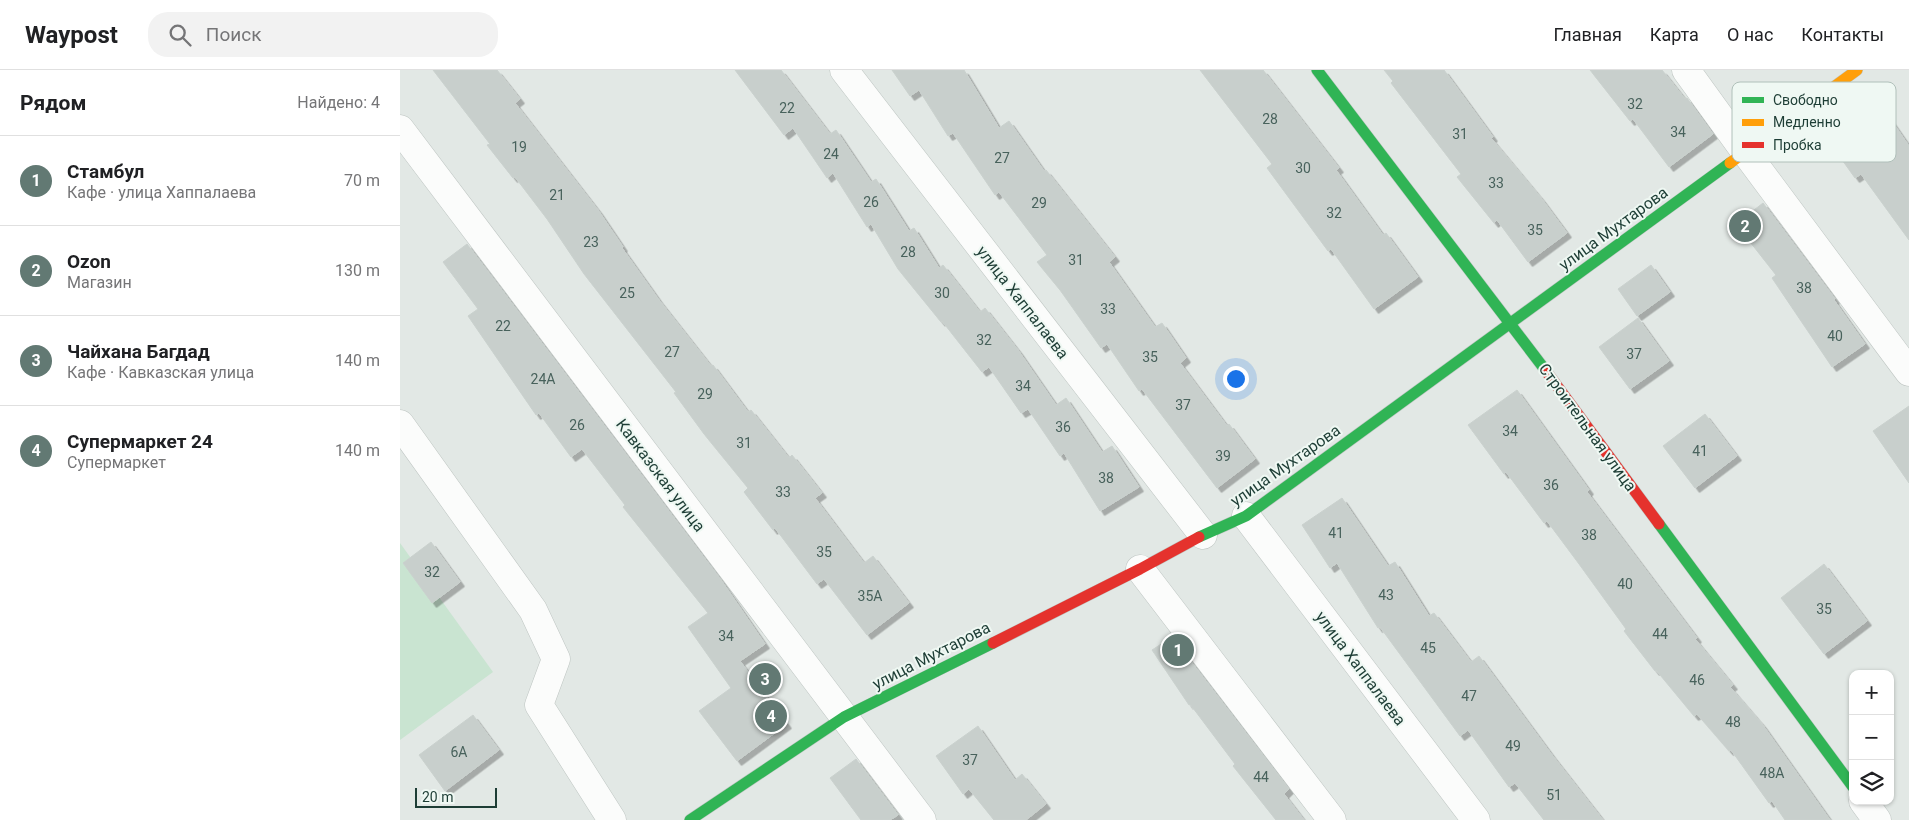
<!DOCTYPE html>
<html lang="ru">
<meta charset="utf-8">
<style>
:root{--surface:#fff;--page:#f2f2f2;--text:#202124;--muted:#757577;--line:#e0e0e0;--accent:#627973}
body{margin:0;font-family:Roboto,sans-serif;background:var(--page);color:var(--text)}
.controls{position:absolute;right:15px;bottom:15px;display:grid;overflow:hidden;border-radius:10px;box-shadow:0 1px 4px #0004}
.controls button{width:45px;height:45px;display:grid;place-items:center;padding:0;border:0;border-bottom:1px solid var(--line);background:var(--surface);color:var(--text);font:25px sans-serif}
.scale{position:absolute;left:15px;bottom:12px;width:82px;box-sizing:border-box;padding-left:5px;border:2px solid #1d3d35;border-top:0;font-size:14px;line-height:18px;white-space:nowrap;color:#1d3d35;-webkit-text-stroke:4px #eff8f3;paint-order:stroke}
.you{position:absolute;left:835px;top:308px;width:18px;height:18px;margin:-12px;border:4px solid #fff;border-radius:50%;background:#1a73e8;box-shadow:0 0 0 8px #1a73e833}
.badge{display:grid;place-items:center;width:32px;height:32px;border-radius:50%;background:var(--accent);color:#fff;font-size:16px;font-weight:700}
.pin{position:absolute;translate:-50% -50%;border:2px solid #fff;box-shadow:0 1px 5px #0006}
.list{margin:0;padding:0;list-style:none}
h2{display:flex;justify-content:space-between;align-items:center;height:65px;margin:0;padding:0 20px;font-size:21px}
h2 small{font-size:16px;font-weight:400;color:var(--muted)}
.list li{display:grid;grid-template-columns:32px 1fr auto;gap:15px;align-items:center;box-sizing:border-box;height:90px;padding:0 20px;border-top:1px solid var(--line)}
.list b{display:block;font-size:19px;white-space:nowrap}
.list p{margin:0;font-size:16px;white-space:nowrap;color:var(--muted)}
.list em{font-size:16px;font-style:normal;color:var(--muted)}
.icon{flex:none;width:28px;height:28px;fill:none;stroke:currentColor;stroke-width:2;stroke-linecap:round;stroke-linejoin:round}
.map{position:relative;flex:none;width:1509px;height:750px;overflow:hidden}
header{display:flex;align-items:center;gap:30px;box-sizing:border-box;height:70px;padding:0 25px;background:var(--surface);border-bottom:1px solid var(--line)}
header strong{font-size:24px}
nav{display:flex;gap:28px;margin-inline-start:auto;font-size:18px}
.search{width:350px;height:45px;background:var(--page);display:flex;align-items:center;gap:12px;box-sizing:border-box;padding:0 18px;border-radius:20px;color:var(--muted);font-size:19px}
main{display:flex}
aside{flex:1;background:var(--surface)}
.map>svg:first-child{display:block}
</style>
<header>
<strong>Waypost</strong>
<div class="search"><svg class="icon" aria-label="search" viewBox="0 0 24 24"><circle cx="10" cy="10" r="6"/><path d="M15 15l6 6"/></svg>Поиск</div>
<nav><a>Главная</a><a>Карта</a><a>О нас</a><a>Контакты</a></nav>
</header>
<main>
<aside>
<h2>Рядом<small>Найдено: 4</small></h2>
<ul class="list">
<li><span class="badge">1</span><div><b>Стамбул</b><p>Кафе · улица Хаппалаева</p></div><em>70 m</em></li>
<li><span class="badge">2</span><div><b>Ozon</b><p>Магазин</p></div><em>130 m</em></li>
<li><span class="badge">3</span><div><b>Чайхана Багдад</b><p>Кафе · Кавказская улица</p></div><em>140 m</em></li>
<li><span class="badge">4</span><div><b>Супермаркет 24</b><p>Супермаркет</p></div><em>140 m</em></li>
</ul>
</aside>
<div class="map">
<svg width="1509" height="750" viewBox="0 0 1509 750">
<defs>
<filter id="shadow"><feDropShadow dx="4.5" dy="4.5" stdDeviation="0" flood-color="#0004"/></filter>
</defs>
<rect width="100%" height="100%" fill="#e2e8e5"/>
<path fill="#c9e4d1" d="M 0,473 L 93,602 L 0,670 Z"/>
<g fill="#c8cfcc" stroke="#cad1ce" filter="url(#shadow)">
<path d="M 33,0 L 97,0 L 120,29 L 115,33 L 198,140 L 223,177 L 222,178 L 259,230 L 311,296 L 313,295 L 348,342 L 351,340 L 389,388 L 392,385 L 422,423 L 415,428 L 464,493 L 473,486 L 509,533 L 467,565 L 424,509 L 417,514 L 375,458 L 373,460 L 344,422 L 348,418 L 304,364 L 274,323 L 276,322 L 184,204 L 147,149 L 115,107 L 113,108 L 87,75 L 90,74 Z"/>
<path d="M 335,0 L 381,0 L 430,64 L 436,60 L 471,112 L 476,109 L 509,161 L 514,158 L 539,198 L 543,195 L 580,242 L 585,238 L 618,280 L 656,335 L 666,328 L 702,382 L 712,376 L 739,417 L 700,441 L 664,383 L 660,386 L 628,339 L 621,343 L 589,297 L 582,302 L 542,251 L 541,252 L 498,199 L 471,154 L 467,157 L 433,103 L 427,108 L 393,58 L 384,65 Z"/>
<path d="M 492,0 L 564,0 L 599,58 L 609,51 L 644,101 L 646,100 L 715,187 L 709,192 L 755,257 L 762,253 L 786,288 L 780,293 L 827,356 L 829,354 L 855,389 L 817,418 L 742,319 L 739,321 L 707,274 L 701,278 L 660,220 L 637,192 L 647,185 L 599,122 L 595,125 L 553,63 L 548,66 L 519,20 L 510,26 Z"/>
<path d="M 800,0 L 863,0 L 939,98 L 936,100 L 983,165 L 986,163 L 1018,207 L 974,239 L 931,179 L 928,181 L 867,98 L 872,94 Z"/>
<path d="M 984,0 L 1044,0 L 1093,67 L 1091,68 L 1141,128 L 1167,163 L 1128,192 L 1097,150 L 1094,153 L 1057,107 L 1061,104 L 991,13 L 993,11 Z"/>
<path d="M 1190,0 L 1262,0 L 1285,29 L 1287,28 L 1313,64 L 1269,97 L 1233,49 L 1230,51 Z"/>
<path d="M 1482,37 L 1509,76 L 1509,170 L 1461,104 L 1455,108 L 1430,73 Z"/>
<path d="M 1363,133 L 1435,229 L 1434,230 L 1465,274 L 1432,297 L 1372,208 L 1376,205 L 1336,154 Z"/>
<path d="M 67,174 L 321,510 L 365,574 L 340,591 L 387,654 L 337,691 L 299,641 L 331,618 L 288,557 L 308,543 L 223,437 L 225,435 L 182,379 L 171,387 L 139,343 L 136,345 L 68,246 L 78,239 L 43,192 Z"/>
<path d="M 1251,195 L 1270,222 L 1237,246 L 1218,219 Z"/>
<path d="M 1238,248 L 1269,291 L 1230,319 L 1199,277 Z"/>
<path d="M 1117,320 L 1189,420 L 1187,422 L 1297,568 L 1295,569 L 1333,615 L 1330,617 L 1362,654 L 1430,750 L 1385,750 L 1372,731 L 1369,733 L 1331,680 L 1329,681 L 1297,644 L 1294,646 L 1256,600 L 1255,601 L 1224,561 L 1226,559 L 1179,494 L 1147,451 L 1144,453 L 1106,402 L 1104,404 L 1068,355 Z"/>
<path d="M 1509,336 L 1509,413 L 1473,361 Z"/>
<path d="M 1305,344 L 1337,386 L 1295,418 L 1263,376 Z"/>
<path d="M 942,428 L 988,496 L 995,492 L 1029,546 L 1034,543 L 1071,592 L 1079,586 L 1152,685 L 1203,750 L 1144,750 L 1115,713 L 1109,717 L 1068,660 L 1060,666 L 980,557 L 978,558 L 937,493 L 930,498 L 902,455 Z"/>
<path d="M 31,472 L 60,512 L 32,533 L 3,493 Z"/>
<path d="M 1424,494 L 1467,551 L 1424,584 L 1381,528 Z"/>
<path d="M 772,567 L 889,719 L 884,724 L 904,750 L 876,750 L 833,696 L 835,694 L 790,634 L 789,635 L 752,580 Z"/>
<path d="M 73,645 L 99,680 L 45,721 L 19,685 Z"/>
<path d="M 578,656 L 615,710 L 622,704 L 646,734 L 626,750 L 594,750 L 569,719 L 563,724 L 536,686 Z"/>
<path d="M 456,689 L 498,745 L 490,750 L 461,750 L 430,708 Z"/>
</g>
<g fill="none" stroke-linecap="round" stroke-linejoin="round">
<defs>
<g id="street">
<path d="M 444,0 L 803,465"/>
<path d="M 1286,0 L 1346,83 L 1509,302"/>
<path d="M 0,59 L 522,750"/>
<path d="M 0,354 L 133,540 L 156,589 L 139,635 L 212,750"/>
<path d="M 846,446 L 1076,750"/>
<path d="M 740,499 L 932,750"/>
<path d="M 1463,731 L 1477,750"/>
</g>
<g id="fast">
<path d="M 917,0 L 1146,301"/>
<path d="M 1259,454 L 1453,717"/>
<path d="M 799,467 L 846,446 L 1330,93"/>
<path d="M 290,750 L 444,647 L 593,573"/>
</g>
<path id="slow" d="M 1330,93 L 1457,0"/>
<g id="jam">
<path d="M 1146,301 L 1259,454"/>
<path d="M 593,573 L 740,499 L 799,467"/>
</g>
</defs>
<use href="#street" stroke="#bec5c2" stroke-width="29"/>
<use href="#fast" stroke="#bdc6c2" stroke-width="12"/>
<use href="#slow" stroke="#bdc6c2" stroke-width="12"/>
<use href="#jam" stroke="#bdc6c2" stroke-width="12"/>
<use href="#street" stroke="#fbfcfb" stroke-width="28"/>
<use href="#fast" stroke="#30b455" stroke-width="11"/>
<use href="#slow" stroke="#ff9f0a" stroke-width="11"/>
<use href="#jam" stroke="#e5322d" stroke-width="11"/>
</g>
<g text-anchor="middle" stroke-width="4" stroke-linejoin="round" paint-order="stroke">
<g font-size="14" fill="#48625c">
<text x="1235" y="39">32</text>
<text x="387" y="43">22</text>
<text x="870" y="54">28</text>
<text x="1278" y="67">34</text>
<text x="1060" y="69">31</text>
<text x="119" y="82">19</text>
<text x="431" y="89">24</text>
<text x="602" y="93">27</text>
<text x="903" y="103">30</text>
<text x="1096" y="118">33</text>
<text x="157" y="130">21</text>
<text x="471" y="137">26</text>
<text x="639" y="138">29</text>
<text x="934" y="148">32</text>
<text x="1135" y="165">35</text>
<text x="191" y="177">23</text>
<text x="508" y="187">28</text>
<text x="676" y="195">31</text>
<text x="1404" y="223">38</text>
<text x="227" y="228">25</text>
<text x="542" y="228">30</text>
<text x="708" y="244">33</text>
<text x="103" y="261">22</text>
<text x="1435" y="271">40</text>
<text x="584" y="275">32</text>
<text x="272" y="287">27</text>
<text x="1234" y="289">37</text>
<text x="750" y="292">35</text>
<text x="143" y="314">24А</text>
<text x="623" y="321">34</text>
<text x="305" y="329">29</text>
<text x="783" y="340">37</text>
<text x="177" y="360">26</text>
<text x="663" y="362">36</text>
<text x="1110" y="366">34</text>
<text x="344" y="378">31</text>
<text x="1300" y="386">41</text>
<text x="823" y="391">39</text>
<text x="706" y="413">38</text>
<text x="1151" y="420">36</text>
<text x="383" y="427">33</text>
<text x="936" y="468">41</text>
<text x="1189" y="470">38</text>
<text x="424" y="487">35</text>
<text x="32" y="507">32</text>
<text x="1225" y="519">40</text>
<text x="986" y="530">43</text>
<text x="470" y="531">35А</text>
<text x="1424" y="544">35</text>
<text x="1260" y="569">44</text>
<text x="326" y="571">34</text>
<text x="1028" y="583">45</text>
<text x="1297" y="615">46</text>
<text x="1069" y="631">47</text>
<text x="1333" y="657">48</text>
<text x="1113" y="681">49</text>
<text x="59" y="687">6А</text>
<text x="570" y="695">37</text>
<text x="1372" y="708">48А</text>
<text x="861" y="712">44</text>
<text x="1154" y="730">51</text>
</g>
<g font-size="16" fill="#1d3d35" stroke="#eff8f3">
<text transform="translate(1213 158) rotate(-36)" y="6">улица Мухтарова</text>
<text transform="translate(623 232) rotate(52)" y="6">улица Хаппалаева</text>
<text transform="translate(1188 357) rotate(54)" y="6">Строительная улица</text>
<text transform="translate(885 395) rotate(-35)" y="6">улица Мухтарова</text>
<text transform="translate(261 405) rotate(53)" y="6">Кавказская улица</text>
<text transform="translate(531 585) rotate(-27)" y="6">улица Мухтарова</text>
<text transform="translate(961 598) rotate(53)" y="6">улица Хаппалаева</text>
</g>
</g>
<rect x="1332" y="12" width="164" height="80" rx="8" fill="#eff8f3" stroke="#b0c0ba" stroke-width="1"/>
<rect x="1342" y="27" width="22" height="6" fill="#30b455"/>
<rect x="1342" y="49" width="22" height="7" fill="#ff9f0a"/>
<rect x="1342" y="72" width="22" height="6" fill="#e5322d"/>
<g font-size="14" fill="#1d3d35">
<text x="1373" y="35">Свободно</text>
<text x="1373" y="57">Медленно</text>
<text x="1373" y="80">Пробка</text>
</g>
</svg>
<div class="controls">
<button>+</button>
<button>−</button>
<button><svg class="icon" aria-label="layers" viewBox="0 0 24 24"><path d="M12 4l9 5-9 5-9-5zM3 14l9 5 9-5"/></svg></button>
</div>
<div class="scale">20 m</div>
<div class="you"></div>
<div class="pin badge" style="left:778px;top:580px">1</div>
<div class="pin badge" style="left:1345px;top:156px">2</div>
<div class="pin badge" style="left:365px;top:609px">3</div>
<div class="pin badge" style="left:371px;top:646px">4</div>
</div>
</main>
